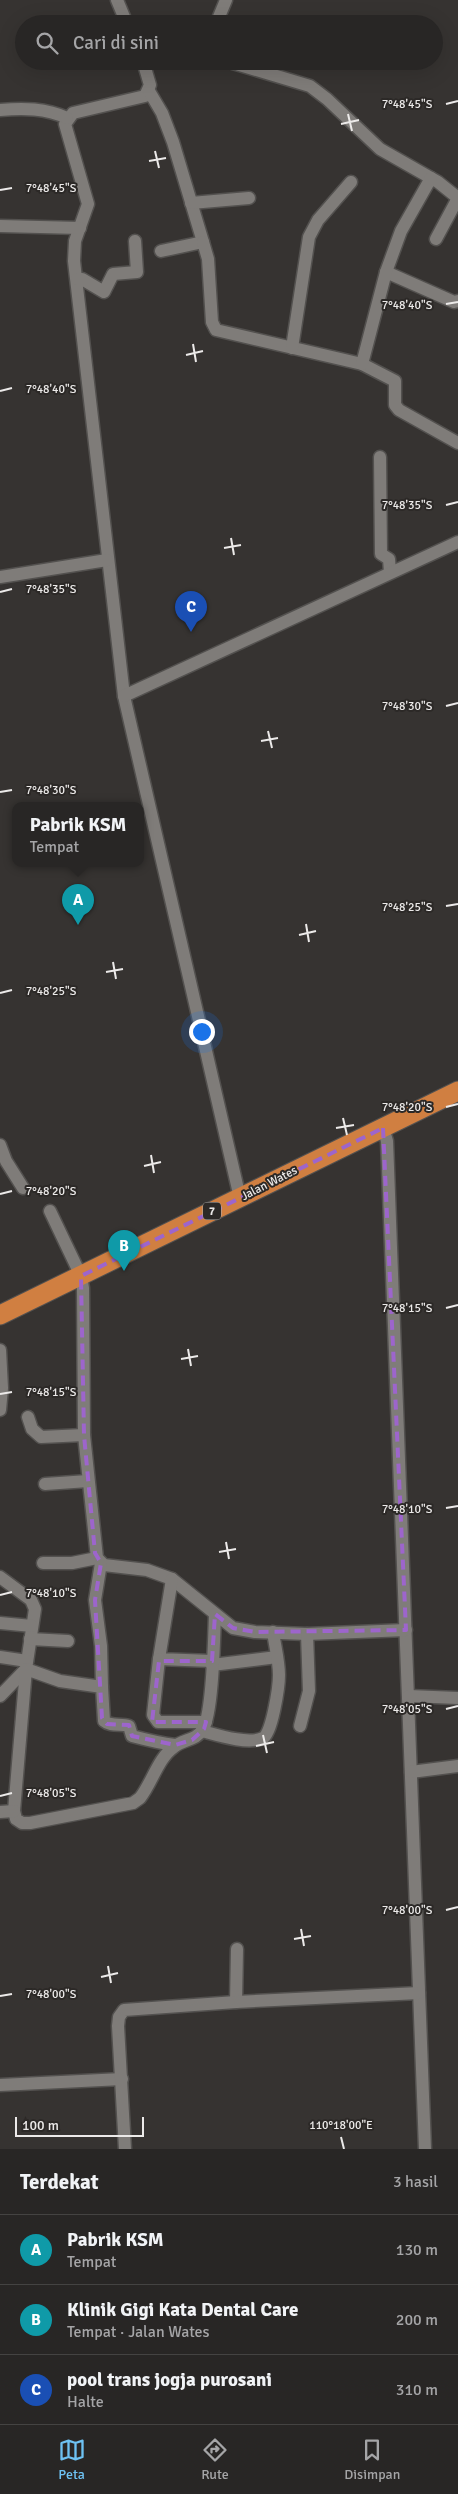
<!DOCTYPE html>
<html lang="id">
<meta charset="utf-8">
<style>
:root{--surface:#282625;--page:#343232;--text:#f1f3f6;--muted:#a5a5a7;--line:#444342;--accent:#6ec2f3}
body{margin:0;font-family:Signika,sans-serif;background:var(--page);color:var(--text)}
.scale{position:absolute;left:15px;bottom:12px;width:129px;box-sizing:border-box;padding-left:5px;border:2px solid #eceae9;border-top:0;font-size:14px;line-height:18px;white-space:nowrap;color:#eceae9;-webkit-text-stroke:4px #2c2927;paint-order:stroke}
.you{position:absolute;left:201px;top:1031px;width:18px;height:18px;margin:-12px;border:4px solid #fff;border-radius:50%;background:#1a73e8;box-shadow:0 0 0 8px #1a73e833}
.badge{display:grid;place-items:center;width:32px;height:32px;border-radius:50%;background:var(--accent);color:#fff;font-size:16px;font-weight:700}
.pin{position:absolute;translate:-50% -41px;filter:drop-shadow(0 1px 2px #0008)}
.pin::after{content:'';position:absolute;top:26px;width:18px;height:15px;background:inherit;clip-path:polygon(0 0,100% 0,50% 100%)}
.popup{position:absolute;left:12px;top:802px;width:132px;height:65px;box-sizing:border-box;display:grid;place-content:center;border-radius:10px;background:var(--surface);filter:drop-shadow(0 1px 4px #0005);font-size:16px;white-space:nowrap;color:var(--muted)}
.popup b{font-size:19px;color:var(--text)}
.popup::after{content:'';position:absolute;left:50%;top:100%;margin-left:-10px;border:10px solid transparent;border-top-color:var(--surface)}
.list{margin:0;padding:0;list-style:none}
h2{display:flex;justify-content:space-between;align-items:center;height:65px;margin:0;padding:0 20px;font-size:21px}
h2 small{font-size:16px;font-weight:400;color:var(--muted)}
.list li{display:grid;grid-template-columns:32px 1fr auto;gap:15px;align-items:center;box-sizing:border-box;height:70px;padding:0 20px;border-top:1px solid var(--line)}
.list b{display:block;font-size:19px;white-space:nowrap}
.list p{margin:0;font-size:16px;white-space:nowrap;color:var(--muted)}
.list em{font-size:16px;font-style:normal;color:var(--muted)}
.icon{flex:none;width:28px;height:28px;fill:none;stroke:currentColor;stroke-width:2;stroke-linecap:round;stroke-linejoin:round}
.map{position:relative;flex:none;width:458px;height:2149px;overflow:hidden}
.search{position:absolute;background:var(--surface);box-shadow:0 5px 20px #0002;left:15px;right:15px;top:15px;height:55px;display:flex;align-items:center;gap:12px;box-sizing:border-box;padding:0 18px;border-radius:28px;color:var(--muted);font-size:19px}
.sheet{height:275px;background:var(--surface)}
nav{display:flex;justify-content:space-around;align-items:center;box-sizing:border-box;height:70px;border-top:1px solid var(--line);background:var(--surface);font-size:14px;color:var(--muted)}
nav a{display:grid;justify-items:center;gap:2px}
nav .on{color:var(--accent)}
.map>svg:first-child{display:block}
</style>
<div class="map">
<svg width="458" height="2149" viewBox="0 0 458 2149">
<rect width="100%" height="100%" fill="#363331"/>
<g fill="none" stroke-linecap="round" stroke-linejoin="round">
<defs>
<g id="minor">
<path d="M 117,0 L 127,24"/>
<path d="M 216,24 L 226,0"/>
<path d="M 143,61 L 150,85 L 145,96 L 73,113 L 65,124 L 88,204 L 75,241 L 74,261 L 124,696 L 240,1198"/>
<path d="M 226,61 L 310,86 L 327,99 L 380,149 L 438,182 L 458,198 L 436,239"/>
<path d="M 149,91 L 162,113 L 173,142 L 203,242 L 161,251"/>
<path d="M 0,110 C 23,108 46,108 67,118"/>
<path d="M 191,203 L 249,198"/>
<path d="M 0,226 L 80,228"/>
<path d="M 203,242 L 208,259 L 212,322 L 216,330 L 362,364 L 395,381 L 395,405 L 399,410 L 458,443"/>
<path d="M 386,272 L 454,302 L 458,301"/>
<path d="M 77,279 L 82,279 L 104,292 L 113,274 L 137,272 L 135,241"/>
<path d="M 292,348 L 309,237 L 318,220 L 351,182"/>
<path d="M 362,364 L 386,272 L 401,231 L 431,178"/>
<path d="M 380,457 L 381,554 L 389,559 L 390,572"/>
<path d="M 0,577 L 107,560"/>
<path d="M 124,696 L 458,542"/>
<path d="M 383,1128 L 387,1141 L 425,2149"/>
<path d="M 0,1145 L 6,1161 L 23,1188"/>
<path d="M 50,1211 L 81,1276 L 83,1288 L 84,1435 L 97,1558 L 104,1565 L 147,1570 L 172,1579 L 233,1628 L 255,1632 L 307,1634 L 406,1630"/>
<path d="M 0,1350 L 2,1388 L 0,1410"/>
<path d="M 28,1417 L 32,1429 L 41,1437 L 84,1435"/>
<path d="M 45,1484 L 88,1481"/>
<path d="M 43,1563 L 72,1563 L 97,1558"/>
<path d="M 101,1563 L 95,1600 L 101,1646 L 102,1687"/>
<path d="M 0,1577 L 31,1600 L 35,1609 L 26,1669 L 0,1696"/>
<path d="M 172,1579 L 159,1659 L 212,1661"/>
<path d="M 0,1623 L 32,1626"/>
<path d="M 30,1639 L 68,1641"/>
<path d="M 0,1657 L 27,1661"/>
<path d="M 159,1659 L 153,1715 L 158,1722 L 206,1722"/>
<path d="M 212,1665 L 277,1657"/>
<path d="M 409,1696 L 458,1698"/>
<path d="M 300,1726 L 309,1691 L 307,1634"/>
<path d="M 202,1731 C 217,1735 248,1745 263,1738 C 272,1734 279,1686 279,1675 C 279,1661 275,1646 273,1632"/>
<path d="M 175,1745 C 159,1743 147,1740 132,1736 L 129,1726 C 121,1723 111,1727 104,1721 L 102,1687 L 60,1681 L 26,1669 L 14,1811 L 16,1819 L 22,1823 L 30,1823 L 133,1803 L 140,1798 C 152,1783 158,1758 174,1747 C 183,1739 196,1741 203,1729 C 213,1712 214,1638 215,1614"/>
<path d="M 411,1772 L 458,1766"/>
<path d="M 0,1812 L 14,1811"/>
<path d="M 236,2002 L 237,1949"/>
<path d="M 0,2085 L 122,2079"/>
<path d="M 125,2149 L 118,2026 L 119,2017 L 124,2010 L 236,2002 L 419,1993"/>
</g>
<path id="highway" d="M 0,1315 L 458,1091"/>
</defs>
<use href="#minor" stroke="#53514f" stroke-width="15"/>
<use href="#highway" stroke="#53514f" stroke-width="21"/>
<use href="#minor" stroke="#7f7c79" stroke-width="12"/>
<use href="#highway" stroke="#d07f41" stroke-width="19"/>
</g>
<path fill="none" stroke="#9d65cc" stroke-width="4" stroke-dasharray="10 6" stroke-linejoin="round" d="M 383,1128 L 406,1630 L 255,1632 L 233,1628 L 215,1614 L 212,1661 L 159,1661 L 152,1722 L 206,1722 L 204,1729 L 192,1740 L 175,1745 L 132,1736 L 129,1725 L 107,1724 L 102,1718 L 95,1600 L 101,1563 L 95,1553 L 84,1435 L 81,1276 Z"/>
<path fill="none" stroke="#eceae9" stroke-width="2" d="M 446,104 L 458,101M 348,114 L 352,131M 341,124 L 359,120M 155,151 L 159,168M 149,161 L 166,158M 0,190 L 12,188M 446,304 L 458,302M 193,344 L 196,362M 186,355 L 203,351M 0,391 L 12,388M 446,505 L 458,502M 231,538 L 234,555M 224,548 L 241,545M 0,592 L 12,589M 446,706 L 458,703M 268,731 L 272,748M 261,741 L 278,738M 0,792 L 12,790M 446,906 L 458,904M 306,924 L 309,942M 299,935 L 316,931M 113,962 L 116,979M 106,972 L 123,969M 0,993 L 12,990M 446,1107 L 458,1104M 343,1118 L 347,1135M 336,1128 L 354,1125M 151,1155 L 154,1173M 144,1166 L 161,1162M 0,1194 L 12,1191M 446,1308 L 458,1305M 188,1349 L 191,1366M 181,1359 L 198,1356M 0,1394 L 12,1392M 446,1508 L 458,1506M 226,1542 L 229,1559M 219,1552 L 236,1549M 0,1595 L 12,1592M 446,1709 L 458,1706M 263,1735 L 267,1753M 256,1746 L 274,1742M 0,1796 L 12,1793M 446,1910 L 458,1907M 301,1929 L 304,1946M 294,1939 L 311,1936M 108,1966 L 111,1983M 101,1977 L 118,1973M 0,1996 L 12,1994M 341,2137 L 344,2149"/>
<g text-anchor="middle" stroke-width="4" stroke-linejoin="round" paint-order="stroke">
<rect fill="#2c2927" stroke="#b2b0af" stroke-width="1" x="203" y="1202.5" width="18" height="17" rx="4"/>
<g font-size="11" font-weight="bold" fill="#eceae9">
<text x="212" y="1215">7</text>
</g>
<g font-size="12" fill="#eceae9" stroke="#2c2927">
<text transform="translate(269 1183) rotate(-27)" y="4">Jalan Wates</text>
</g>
</g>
<g font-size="12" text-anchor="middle" fill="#eceae9" stroke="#2c2927" stroke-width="4" stroke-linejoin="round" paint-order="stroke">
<text x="407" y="108">7°48'45"S</text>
<text x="51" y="192">7°48'45"S</text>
<text x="407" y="309">7°48'40"S</text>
<text x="51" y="393">7°48'40"S</text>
<text x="407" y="509">7°48'35"S</text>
<text x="51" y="593">7°48'35"S</text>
<text x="407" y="710">7°48'30"S</text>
<text x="51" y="794">7°48'30"S</text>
<text x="407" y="911">7°48'25"S</text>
<text x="51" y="995">7°48'25"S</text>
<text x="407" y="1111">7°48'20"S</text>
<text x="51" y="1195">7°48'20"S</text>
<text x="407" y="1312">7°48'15"S</text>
<text x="51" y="1396">7°48'15"S</text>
<text x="407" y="1513">7°48'10"S</text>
<text x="51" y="1597">7°48'10"S</text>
<text x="407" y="1713">7°48'05"S</text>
<text x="51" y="1797">7°48'05"S</text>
<text x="407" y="1914">7°48'00"S</text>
<text x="51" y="1998">7°48'00"S</text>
<text x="341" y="2129">110°18'00"E</text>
</g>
</svg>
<div class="scale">100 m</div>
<div class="you"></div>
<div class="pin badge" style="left:78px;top:925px;background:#0f9aa8">A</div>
<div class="popup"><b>Pabrik KSM</b>Tempat</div>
<div class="pin badge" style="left:124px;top:1271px;background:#0f9aa8">B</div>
<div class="pin badge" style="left:191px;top:632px;background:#1a4fb4">C</div>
<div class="search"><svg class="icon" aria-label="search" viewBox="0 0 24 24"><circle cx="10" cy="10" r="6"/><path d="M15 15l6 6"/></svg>Cari di sini</div>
</div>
<section class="sheet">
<h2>Terdekat<small>3 hasil</small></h2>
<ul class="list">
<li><span class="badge" style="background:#0f9aa8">A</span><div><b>Pabrik KSM</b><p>Tempat</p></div><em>130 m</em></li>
<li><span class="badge" style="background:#0f9aa8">B</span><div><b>Klinik Gigi Kata Dental Care</b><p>Tempat · Jalan Wates</p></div><em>200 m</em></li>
<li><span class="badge" style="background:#1a4fb4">C</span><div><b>pool trans jogja purosani</b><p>Halte</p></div><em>310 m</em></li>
</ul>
</section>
<nav>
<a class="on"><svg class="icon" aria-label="map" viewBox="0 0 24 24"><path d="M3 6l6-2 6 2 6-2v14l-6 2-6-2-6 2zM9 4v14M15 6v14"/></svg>Peta</a>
<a><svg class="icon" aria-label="directions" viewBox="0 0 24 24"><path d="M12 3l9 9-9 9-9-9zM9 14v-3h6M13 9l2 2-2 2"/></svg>Rute</a>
<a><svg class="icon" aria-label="saved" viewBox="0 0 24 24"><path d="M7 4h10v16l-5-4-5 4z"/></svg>Disimpan</a>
</nav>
